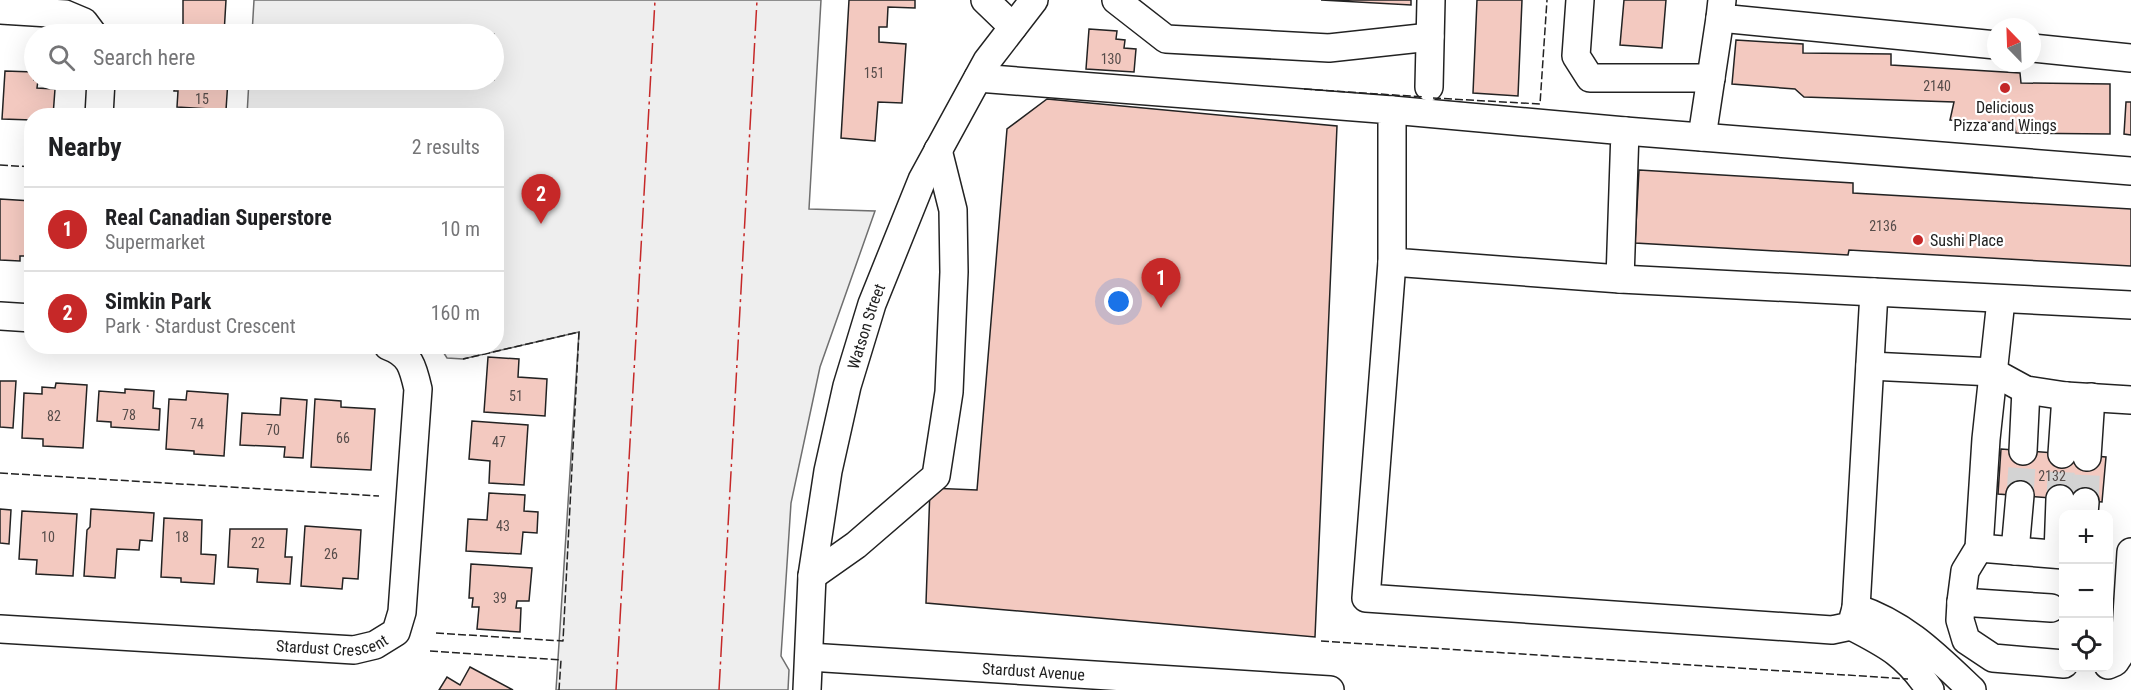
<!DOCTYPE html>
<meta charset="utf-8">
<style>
:root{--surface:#fff;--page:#f2f2f2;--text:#202124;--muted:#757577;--line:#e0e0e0;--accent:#c62828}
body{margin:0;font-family:"Roboto Condensed",sans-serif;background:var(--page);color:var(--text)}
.controls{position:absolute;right:18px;bottom:18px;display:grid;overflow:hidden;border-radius:12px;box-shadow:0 6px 24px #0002}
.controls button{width:54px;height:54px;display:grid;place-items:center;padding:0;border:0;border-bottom:2px solid var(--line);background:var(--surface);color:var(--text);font:30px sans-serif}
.compass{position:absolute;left:1987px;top:18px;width:54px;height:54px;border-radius:50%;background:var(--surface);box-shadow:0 6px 24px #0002;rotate:337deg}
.you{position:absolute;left:1119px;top:302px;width:21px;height:21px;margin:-15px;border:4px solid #fff;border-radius:50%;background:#1a73e8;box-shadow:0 0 0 9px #1a73e833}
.badge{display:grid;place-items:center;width:39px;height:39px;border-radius:50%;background:var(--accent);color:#fff;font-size:20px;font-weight:700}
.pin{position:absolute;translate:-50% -50px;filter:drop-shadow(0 2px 3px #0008)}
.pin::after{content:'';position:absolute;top:32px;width:21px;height:18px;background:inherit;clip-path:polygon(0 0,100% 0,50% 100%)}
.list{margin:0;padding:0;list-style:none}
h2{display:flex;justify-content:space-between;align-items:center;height:78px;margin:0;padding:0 24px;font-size:26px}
h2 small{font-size:20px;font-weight:400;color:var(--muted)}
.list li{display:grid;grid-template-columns:39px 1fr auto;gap:18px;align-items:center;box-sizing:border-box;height:84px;padding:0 24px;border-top:2px solid var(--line)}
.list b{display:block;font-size:22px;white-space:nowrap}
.list p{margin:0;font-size:20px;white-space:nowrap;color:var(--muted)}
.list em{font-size:20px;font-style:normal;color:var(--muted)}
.icon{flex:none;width:33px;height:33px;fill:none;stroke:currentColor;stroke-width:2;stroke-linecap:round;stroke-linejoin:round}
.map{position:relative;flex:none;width:2131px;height:690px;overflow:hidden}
.search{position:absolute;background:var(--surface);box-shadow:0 6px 24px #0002;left:24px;top:24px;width:480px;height:66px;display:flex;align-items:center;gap:15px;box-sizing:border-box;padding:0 21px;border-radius:33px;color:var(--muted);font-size:22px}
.panel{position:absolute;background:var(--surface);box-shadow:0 6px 24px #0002;left:24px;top:108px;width:480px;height:246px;border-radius:24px}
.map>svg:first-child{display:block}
</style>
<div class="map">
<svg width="2131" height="690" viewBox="0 0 2131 690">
<rect width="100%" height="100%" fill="#fff"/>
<path fill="#eee" stroke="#6f6f6f" stroke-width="1.5" d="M 254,0 L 821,0 L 809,209 L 875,211 L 820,367 L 791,503 L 781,656 L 789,670 L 788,690 L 556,690 L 579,332 L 463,359 L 447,358 L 440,347 L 496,346 L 496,116 L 247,115 L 249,80 L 494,80 L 494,34 L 252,34 Z"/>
<g fill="#f3c9c0" stroke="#222" stroke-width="1.5">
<path d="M 183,0 L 226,0 L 224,34 L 183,34 Z"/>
<path d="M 849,0 L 915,0 L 915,8 L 888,7 L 887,27 L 879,27 L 879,42 L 906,44 L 902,103 L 878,102 L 875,141 L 841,138 Z"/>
<path d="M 1321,0 L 1411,0 L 1411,5 Z"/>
<path d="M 1477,0 L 1522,0 L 1518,96 L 1473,93 Z"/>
<path d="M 1624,0 L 1666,0 L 1662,48 L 1620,45 Z"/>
<path d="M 1089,29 L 1117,31 L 1116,39 L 1125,40 L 1124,48 L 1136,49 L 1134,72 L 1086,69 Z"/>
<path d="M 1736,40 L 1803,44 L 1803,53 L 1891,54 L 1891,65 L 2020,73 L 2021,83 L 2110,84 L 2110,134 L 2016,133 L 2014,124 L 1950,120 L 1954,102 L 1804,97 L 1795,89 L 1732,84 Z"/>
<path d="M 5,71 L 34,72 L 34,80 L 38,80 L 37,88 L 55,89 L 53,116 L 32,116 L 32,120 L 2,119 Z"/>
<path d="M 175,80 L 228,80 L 226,110 L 177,107 L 178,91 L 174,91 Z"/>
<path d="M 1047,99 L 1337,126 L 1315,637 L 926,603 L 930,488 L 977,490 L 1007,129 Z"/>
<path d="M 2126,102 L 2131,102 L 2131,135 L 2124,134 Z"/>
<path d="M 1639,170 L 1853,183 L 1853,193 L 2131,209 L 2131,266 L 1849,250 L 1848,255 L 1635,243 Z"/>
<path d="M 0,199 L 32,201 L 32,246 L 30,246 L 29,256 L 20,256 L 20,261 L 0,260 Z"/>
<path d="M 488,357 L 519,359 L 518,377 L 547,379 L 545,416 L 484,412 Z"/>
<path d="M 0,381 L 16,381 L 13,428 L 0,427 Z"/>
<path d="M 56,383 L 87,385 L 83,448 L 43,446 L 43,439 L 22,438 L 24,393 L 42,394 L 42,387 L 55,388 Z"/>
<path d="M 125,389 L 154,391 L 153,408 L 160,409 L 159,430 L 111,427 L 111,422 L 97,421 L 99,391 L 125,393 Z"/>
<path d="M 187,391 L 228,394 L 224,456 L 194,454 L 194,451 L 166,449 L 169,399 L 186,400 Z"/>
<path d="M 281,398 L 307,400 L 303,458 L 284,457 L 285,447 L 240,445 L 242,413 L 280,415 Z"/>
<path d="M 315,399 L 341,401 L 341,407 L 375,409 L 371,470 L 311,467 Z"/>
<path d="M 472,421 L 528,425 L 524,485 L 489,483 L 490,461 L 469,459 Z"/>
<path d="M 2001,449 L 2106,457 L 2102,502 L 1998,494 Z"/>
<path d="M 489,493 L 525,495 L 524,511 L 538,512 L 537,533 L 523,532 L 521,554 L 466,551 L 468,519 L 487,520 Z"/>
<path d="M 0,509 L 11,510 L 9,544 L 0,543 Z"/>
<path d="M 91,509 L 154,513 L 152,541 L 140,540 L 139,550 L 117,549 L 115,578 L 84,576 L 87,530 L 90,527 Z"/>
<path d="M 22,511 L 77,514 L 73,576 L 36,574 L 37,560 L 19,559 Z"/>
<path d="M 164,518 L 202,520 L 201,554 L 216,555 L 214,584 L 181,582 L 181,578 L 161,577 Z"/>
<path d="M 305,526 L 361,530 L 358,579 L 343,578 L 342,589 L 301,586 Z"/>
<path d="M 230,529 L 287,529 L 285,557 L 292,557 L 290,584 L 257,582 L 258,569 L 228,567 Z"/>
<path d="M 471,564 L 532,568 L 529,601 L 517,601 L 516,608 L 521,608 L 520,632 L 477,629 L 479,607 L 472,607 L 473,598 L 469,598 Z"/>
<path d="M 470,667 L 513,690 L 439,690 L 447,677 L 460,685 Z"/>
</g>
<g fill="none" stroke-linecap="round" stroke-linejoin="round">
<g stroke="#d3d3d3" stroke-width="27" stroke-dasharray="27 14" stroke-linecap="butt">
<path d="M 2020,495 L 2023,451"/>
<path d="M 2060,499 L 2062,454"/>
<path d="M 2085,502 L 2087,457"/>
</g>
<defs>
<g id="minor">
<path d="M 985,0 L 1013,27"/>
<path d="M 1116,0 L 1166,39 L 1329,48 L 1430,37"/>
<path d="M 1580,0 L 1576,56 L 1590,78 L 1711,78"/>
<path d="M 1722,0 L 1720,18 L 1996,45"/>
<path d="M 0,10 L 65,14 L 84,22 L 93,34"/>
<path d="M 2032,48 L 2131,58"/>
<path d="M 978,78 L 1392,110 L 1392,262 L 1620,279 L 1874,292"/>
<path d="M 1429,87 L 1431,0"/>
<path d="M 1392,110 L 1625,131 L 1620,279"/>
<path d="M 99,116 L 101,80"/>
<path d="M 1625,131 L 2131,171"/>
<path d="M 1702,137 L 1720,18"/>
<path d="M 1392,262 L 1366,598 L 1832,630 L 1851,626 L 1856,608 L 1874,292 L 2131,305"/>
<path d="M 2001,300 L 1986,439 L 1979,548 L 1965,571 L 1961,602 L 1960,620 L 1966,640 L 1993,658 L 2064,664"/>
<path d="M 0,316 L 32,318"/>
<path d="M 1870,366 L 1993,372 L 2026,390 L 2066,396 L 2131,400"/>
<path d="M 2023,451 L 2026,390"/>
<path d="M 2062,454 L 2066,396"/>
<path d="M 2087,457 L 2091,397"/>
<path d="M 2084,514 L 2085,502"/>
<path d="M 1979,548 L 2064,555"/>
<path d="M 2015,551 L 2020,495"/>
<path d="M 2058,554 L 2060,499"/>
<path d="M 812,576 L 856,545 L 936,476 L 949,392 L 954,272 L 953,210 L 938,150"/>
<path d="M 1961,602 L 2051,608"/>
<path d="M 1856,608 C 1905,624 1935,655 1972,690"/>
<path d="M 1851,626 C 1888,645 1907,655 1930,690"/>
<path id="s1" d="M 0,629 L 354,650 L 375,645 L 396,632 L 402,612 L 418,389 C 413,367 410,354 388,346"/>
<path id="s2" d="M 809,657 L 1330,690"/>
<path d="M 2108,665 L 2115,662 L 2125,647 L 2131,552"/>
<path id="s3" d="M 807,690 L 812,576 L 828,471 L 847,386 L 872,304 L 922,180 L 987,61 L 1034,0"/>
</g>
</defs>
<use href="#minor" stroke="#222" stroke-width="30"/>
<use href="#minor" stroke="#fff" stroke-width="27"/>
<g stroke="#222" stroke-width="1.5" stroke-dasharray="8 3" stroke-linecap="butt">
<path d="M 1304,89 L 1424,97"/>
<path d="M 1433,98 L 1540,104 L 1547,0"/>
<path d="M 0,165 L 32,167"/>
<path d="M 0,473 L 379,496"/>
<path d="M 436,633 L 563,641 L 579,332 L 463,359"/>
<path d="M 1321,641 L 1908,679"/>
<path d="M 430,651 L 561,660 L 559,690"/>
</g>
<g stroke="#c62828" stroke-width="1.5" stroke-dasharray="21 4.5 3 4.5" stroke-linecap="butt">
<path d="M 616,690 L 655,0"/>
<path d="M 719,690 L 757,0"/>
</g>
</g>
<g fill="#c62828" stroke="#fff" stroke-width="2">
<circle cx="2005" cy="88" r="6"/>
<circle cx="1918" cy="240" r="6"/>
</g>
<g text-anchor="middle" stroke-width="4.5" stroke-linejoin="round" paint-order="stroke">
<g font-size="14" fill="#564c4a">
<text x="1111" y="64">130</text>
<text x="874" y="78">151</text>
<text x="1937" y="91">2140</text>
<text x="202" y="104">15</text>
<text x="1883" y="231">2136</text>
<text x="516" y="401">51</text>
<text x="129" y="420">78</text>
<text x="54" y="421">82</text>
<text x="197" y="429">74</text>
<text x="273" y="435">70</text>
<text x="343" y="443">66</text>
<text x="499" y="447">47</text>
<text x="2052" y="481">2132</text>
<text x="503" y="531">43</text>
<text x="48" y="542">10</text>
<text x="182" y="542">18</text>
<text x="258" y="548">22</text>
<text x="331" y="559">26</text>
<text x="500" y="603">39</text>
</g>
<g font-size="16" fill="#222" stroke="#fff">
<text x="2005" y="113">Delicious<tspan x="2005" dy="18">Pizza and Wings</tspan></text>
<text x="1930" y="246" text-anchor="start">Sushi Place</text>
</g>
<g font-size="16" fill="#222" stroke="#fff">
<text dy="6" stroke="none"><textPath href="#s3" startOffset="370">Watson Street</textPath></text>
<text dy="6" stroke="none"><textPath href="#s1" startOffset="333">Stardust Crescent</textPath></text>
<text dy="6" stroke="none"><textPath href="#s2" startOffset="225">Stardust Avenue</textPath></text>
</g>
</g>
</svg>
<div class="controls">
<button>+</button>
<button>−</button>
<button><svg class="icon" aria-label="locate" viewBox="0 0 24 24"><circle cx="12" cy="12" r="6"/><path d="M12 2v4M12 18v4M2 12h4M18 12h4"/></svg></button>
</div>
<svg class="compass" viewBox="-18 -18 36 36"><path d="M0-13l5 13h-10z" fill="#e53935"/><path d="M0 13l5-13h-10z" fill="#757577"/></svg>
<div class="you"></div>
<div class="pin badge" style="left:1161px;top:308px">1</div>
<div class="pin badge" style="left:541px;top:224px">2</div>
<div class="search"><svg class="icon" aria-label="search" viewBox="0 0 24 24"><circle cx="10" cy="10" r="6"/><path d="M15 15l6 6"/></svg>Search here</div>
<section class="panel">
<h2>Nearby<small>2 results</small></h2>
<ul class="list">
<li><span class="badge">1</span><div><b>Real Canadian Superstore</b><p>Supermarket</p></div><em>10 m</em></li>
<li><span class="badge">2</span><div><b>Simkin Park</b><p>Park · Stardust Crescent</p></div><em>160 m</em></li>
</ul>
</section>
</div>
